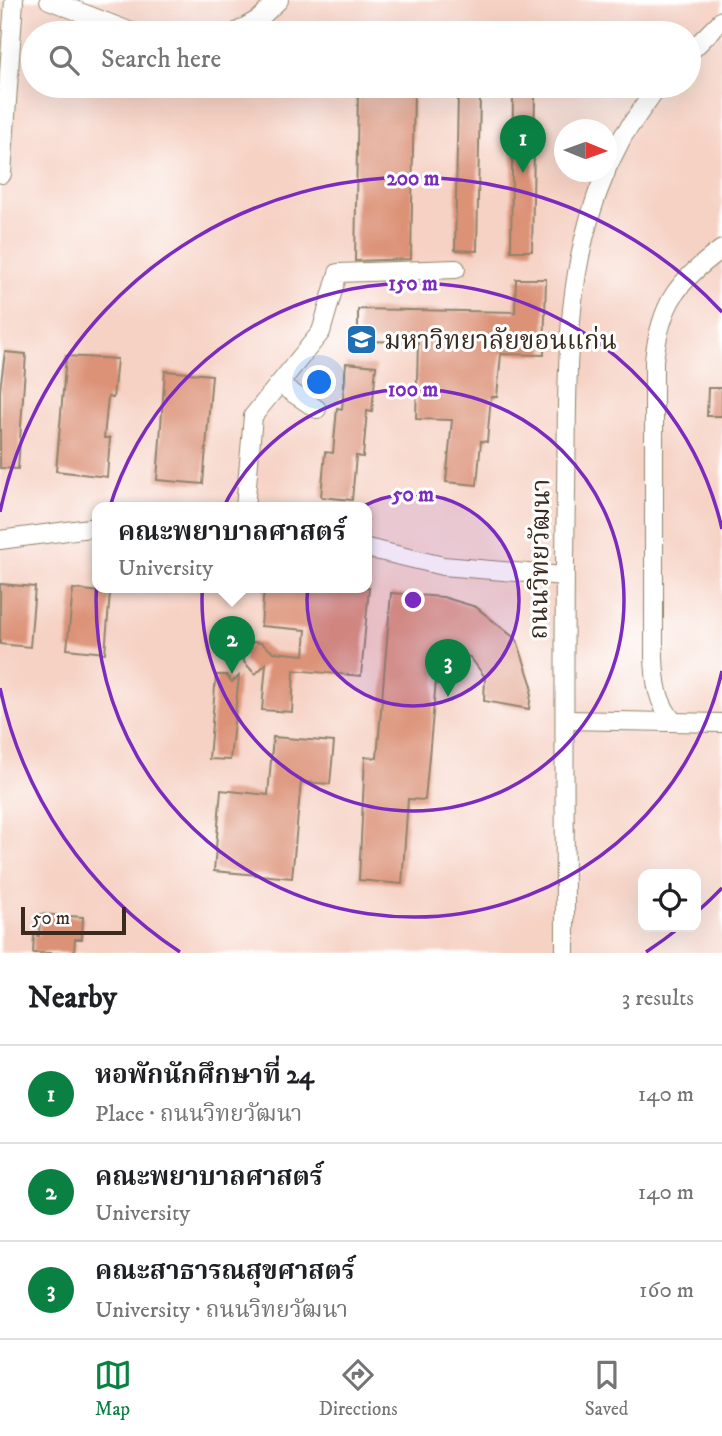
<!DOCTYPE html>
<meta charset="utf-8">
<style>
:root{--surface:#fff;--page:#f6f6f6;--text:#202124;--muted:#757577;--line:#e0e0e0;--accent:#0b8043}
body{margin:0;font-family:"IM FELL DW Pica","Noto Serif Thai",serif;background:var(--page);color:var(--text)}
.controls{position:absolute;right:21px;bottom:21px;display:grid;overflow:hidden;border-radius:14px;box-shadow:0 7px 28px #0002}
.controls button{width:63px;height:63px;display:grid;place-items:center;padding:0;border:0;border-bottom:2px solid var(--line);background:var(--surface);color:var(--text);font:35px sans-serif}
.compass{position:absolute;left:554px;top:119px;width:63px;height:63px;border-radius:50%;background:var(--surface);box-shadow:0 7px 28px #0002;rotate:91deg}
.scale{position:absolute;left:21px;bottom:18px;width:105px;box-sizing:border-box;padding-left:7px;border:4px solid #3b2a1e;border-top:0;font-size:19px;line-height:24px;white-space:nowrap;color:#3b2a1e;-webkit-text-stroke:5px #fff;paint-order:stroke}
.you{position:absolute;left:320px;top:383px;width:24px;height:24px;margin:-18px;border:5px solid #fff;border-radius:50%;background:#1a73e8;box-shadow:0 0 0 10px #1a73e833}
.badge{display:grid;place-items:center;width:46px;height:46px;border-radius:50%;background:var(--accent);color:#fff;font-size:23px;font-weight:700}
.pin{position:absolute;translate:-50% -58px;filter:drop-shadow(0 2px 4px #0008)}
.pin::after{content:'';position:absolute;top:37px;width:24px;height:21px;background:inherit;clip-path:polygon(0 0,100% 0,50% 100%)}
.popup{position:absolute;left:92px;top:502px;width:280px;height:91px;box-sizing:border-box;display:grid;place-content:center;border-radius:14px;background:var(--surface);filter:drop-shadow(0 2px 5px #0005);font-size:23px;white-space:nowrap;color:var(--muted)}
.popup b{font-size:26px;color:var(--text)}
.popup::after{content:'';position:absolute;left:50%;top:100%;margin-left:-14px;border:14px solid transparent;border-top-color:var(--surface)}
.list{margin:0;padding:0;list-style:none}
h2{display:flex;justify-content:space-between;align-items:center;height:91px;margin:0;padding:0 28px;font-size:30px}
h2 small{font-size:23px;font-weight:400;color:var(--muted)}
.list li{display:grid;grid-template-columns:46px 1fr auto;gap:21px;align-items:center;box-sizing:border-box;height:98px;padding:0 28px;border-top:2px solid var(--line)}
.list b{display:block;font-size:26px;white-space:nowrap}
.list p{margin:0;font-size:23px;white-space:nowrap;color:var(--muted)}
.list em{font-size:23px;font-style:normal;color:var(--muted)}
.icon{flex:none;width:38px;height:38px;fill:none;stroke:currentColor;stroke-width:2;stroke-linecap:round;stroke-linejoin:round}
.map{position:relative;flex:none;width:722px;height:953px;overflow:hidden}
.search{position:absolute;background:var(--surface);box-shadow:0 7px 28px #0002;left:21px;right:21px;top:21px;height:77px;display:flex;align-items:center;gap:18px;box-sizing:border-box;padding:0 24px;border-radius:38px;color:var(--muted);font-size:26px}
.sheet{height:385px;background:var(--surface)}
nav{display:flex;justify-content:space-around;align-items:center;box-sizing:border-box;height:98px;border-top:2px solid var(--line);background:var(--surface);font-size:19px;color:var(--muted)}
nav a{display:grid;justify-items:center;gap:4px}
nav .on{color:var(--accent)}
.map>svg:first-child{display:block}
</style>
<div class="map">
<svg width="722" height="953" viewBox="0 0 722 953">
<rect width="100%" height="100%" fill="#fff"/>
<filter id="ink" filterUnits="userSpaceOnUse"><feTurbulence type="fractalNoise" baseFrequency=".0143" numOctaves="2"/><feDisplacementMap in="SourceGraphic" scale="14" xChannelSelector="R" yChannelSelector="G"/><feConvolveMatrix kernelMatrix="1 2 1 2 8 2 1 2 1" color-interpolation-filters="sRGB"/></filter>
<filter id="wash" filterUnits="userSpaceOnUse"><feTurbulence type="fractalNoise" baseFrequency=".00686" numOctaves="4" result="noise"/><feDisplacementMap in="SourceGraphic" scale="28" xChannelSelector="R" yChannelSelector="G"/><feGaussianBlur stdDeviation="1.57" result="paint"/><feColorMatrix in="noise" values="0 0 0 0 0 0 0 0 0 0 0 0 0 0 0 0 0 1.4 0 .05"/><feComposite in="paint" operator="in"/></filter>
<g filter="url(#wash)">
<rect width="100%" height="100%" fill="#e6dfbb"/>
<path fill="#f6d2c4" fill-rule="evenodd" d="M 0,0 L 722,0 L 722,953 L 0,953 ZM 33,33 L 689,33 L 689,86 L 33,86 ZM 564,130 L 606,130 L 606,172 L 564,172 ZM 97,508 L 367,508 L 367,588 L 97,588 ZM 643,874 L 696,874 L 696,927 L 643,927 Z"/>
<g id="blocks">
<g fill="#dc9277">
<path d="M 392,90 L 414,91 L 411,259 L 355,261 L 358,91 Z"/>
<path d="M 458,93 L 480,94 L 477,251 L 455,250 Z"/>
<path d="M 513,94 L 535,95 L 532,251 L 511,251 Z"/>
<path d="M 516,279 L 546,279 L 544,355 L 501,354 L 497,397 L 491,397 L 487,442 L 481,441 L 477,485 L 446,482 L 452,420 L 416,419 L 418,342 L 358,341 L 358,309 L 515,312 Z"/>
<path d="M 5,352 L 26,354 L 18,469 L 0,468 L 0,389 Z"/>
<path d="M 66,356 L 117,359 L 113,398 L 108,397 L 104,438 L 110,438 L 107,477 L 56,471 Z"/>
<path d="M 346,363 L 376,366 L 372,412 L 367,411 L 363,457 L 356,456 L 352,500 L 321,497 L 325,452 L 333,453 L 337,408 L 342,409 Z"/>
<path d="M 165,371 L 212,375 L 203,484 L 157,480 Z"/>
<path d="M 708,388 L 722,388 L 722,416 L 707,416 Z"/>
<path d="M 0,584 L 35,587 L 30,647 L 0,644 Z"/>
<path d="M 264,588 L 369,588 L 361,676 L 294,670 L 292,712 L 262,710 L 266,664 L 255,674 L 244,662 L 244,651 L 253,642 L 261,643 L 273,652 L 304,655 L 306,630 L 261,626 Z"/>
<path d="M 73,589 L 110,593 L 105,653 L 67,649 Z"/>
<path d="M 391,593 L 443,597 L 476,607 L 517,640 L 532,686 L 529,709 L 484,701 L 485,677 L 470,657 L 439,648 L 425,800 L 408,799 L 402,884 L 359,880 L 365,757 L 377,758 Z"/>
<path d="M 216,675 L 226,675 L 232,682 L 239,676 L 230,760 L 209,759 Z"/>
<path d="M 273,737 L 334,742 L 330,784 L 301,782 L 292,878 L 214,871 L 221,790 L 268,795 Z"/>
<path d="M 40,914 L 83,917 L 82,939 L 75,939 L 74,953 L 33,953 L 34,935 L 39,936 Z"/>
</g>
</g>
</g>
<g filter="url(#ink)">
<use href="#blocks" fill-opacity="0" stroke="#90846c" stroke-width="2"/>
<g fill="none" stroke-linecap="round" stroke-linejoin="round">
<defs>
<g id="minor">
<path d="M 49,0 L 134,33"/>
<path d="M 235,33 L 259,19 L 279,0"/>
<path d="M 689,53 L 722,20"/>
<path d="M 606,170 L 623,136 L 658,86"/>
<path d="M 2,174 L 14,0"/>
<path d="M 279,384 L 317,409"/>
<path d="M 245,508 L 253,416 L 321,332 L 338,273 L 456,269"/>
<path d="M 0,540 L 97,527"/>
<path d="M 367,548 L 443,566 L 564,576"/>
<path d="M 565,720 L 722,723"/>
<path d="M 673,721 C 657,702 655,682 654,657 L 654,360 C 661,304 676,282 722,249"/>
<path d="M 565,953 C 565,799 563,645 566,491 C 568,383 562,273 606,172"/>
</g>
</defs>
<use href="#minor" stroke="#90846c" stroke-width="20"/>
<use href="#minor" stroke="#fff" stroke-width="18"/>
</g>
</g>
<circle cx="413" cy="600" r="106" fill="#7b2cbf" fill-opacity=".12"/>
<g fill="none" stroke="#7b2cbf" stroke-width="3.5">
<circle cx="413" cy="600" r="106"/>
<circle cx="413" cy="600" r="211"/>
<path d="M722 671A317 317 0 1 1 722 529"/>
<path d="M722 888A422 422 0 0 1 698 911M679 928A422 422 0 0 1 646 952M180 952A422 422 0 0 1 0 688M0 512A422 422 0 0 1 722 312"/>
</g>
<defs>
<symbol id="university-square" viewBox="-11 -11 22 22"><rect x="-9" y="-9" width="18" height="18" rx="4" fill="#1f6fb2" stroke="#fff"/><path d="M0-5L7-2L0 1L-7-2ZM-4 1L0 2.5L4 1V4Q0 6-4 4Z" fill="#fff"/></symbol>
</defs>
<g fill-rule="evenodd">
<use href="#university-square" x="344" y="322" width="35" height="35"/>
</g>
<g text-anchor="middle" stroke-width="6" stroke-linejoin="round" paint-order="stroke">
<g font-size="26" fill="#3b2a1e" stroke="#fff" text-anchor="start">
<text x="384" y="349">มหาวิทยาลัยขอนแก่น</text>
</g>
<g font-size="26" fill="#3b2a1e" stroke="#fff">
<text transform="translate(539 559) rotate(-89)" y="9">ถนนวิทยวัฒนา</text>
</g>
</g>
<circle cx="413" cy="600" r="10" fill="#7b2cbf" stroke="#fff" stroke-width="3.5"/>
<g font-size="21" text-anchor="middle" font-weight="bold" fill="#7b2cbf" stroke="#fff" stroke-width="6" stroke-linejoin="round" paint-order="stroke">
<text x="413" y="185">200 m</text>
<text x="413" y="290">150 m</text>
<text x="413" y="396">100 m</text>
<text x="413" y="501">50 m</text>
</g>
</svg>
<div class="controls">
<button><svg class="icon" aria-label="locate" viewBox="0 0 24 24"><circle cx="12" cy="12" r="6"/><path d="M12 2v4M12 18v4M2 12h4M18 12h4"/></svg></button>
</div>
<svg class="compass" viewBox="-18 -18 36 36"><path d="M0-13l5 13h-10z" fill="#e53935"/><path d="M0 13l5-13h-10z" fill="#757577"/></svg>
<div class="scale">50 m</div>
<div class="you"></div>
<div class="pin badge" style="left:523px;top:173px">1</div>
<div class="pin badge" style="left:232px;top:674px">2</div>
<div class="popup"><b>คณะพยาบาลศาสตร์</b>University</div>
<div class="pin badge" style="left:448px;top:697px">3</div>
<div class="search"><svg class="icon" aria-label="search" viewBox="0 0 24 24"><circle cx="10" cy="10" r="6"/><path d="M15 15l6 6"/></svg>Search here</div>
</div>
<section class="sheet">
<h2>Nearby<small>3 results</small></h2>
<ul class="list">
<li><span class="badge">1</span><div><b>หอพักนักศึกษาที่ 24</b><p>Place · ถนนวิทยวัฒนา</p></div><em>140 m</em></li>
<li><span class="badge">2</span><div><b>คณะพยาบาลศาสตร์</b><p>University</p></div><em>140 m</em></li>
<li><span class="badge">3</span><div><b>คณะสาธารณสุขศาสตร์</b><p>University · ถนนวิทยวัฒนา</p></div><em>160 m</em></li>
</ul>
</section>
<nav>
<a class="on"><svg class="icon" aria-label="map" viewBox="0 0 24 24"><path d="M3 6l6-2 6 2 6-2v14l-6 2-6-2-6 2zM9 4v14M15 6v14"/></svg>Map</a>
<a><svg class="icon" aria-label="directions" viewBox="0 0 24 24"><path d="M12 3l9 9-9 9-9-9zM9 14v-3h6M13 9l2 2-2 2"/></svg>Directions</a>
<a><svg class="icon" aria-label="saved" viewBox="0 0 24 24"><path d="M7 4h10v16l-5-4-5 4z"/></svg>Saved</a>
</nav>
